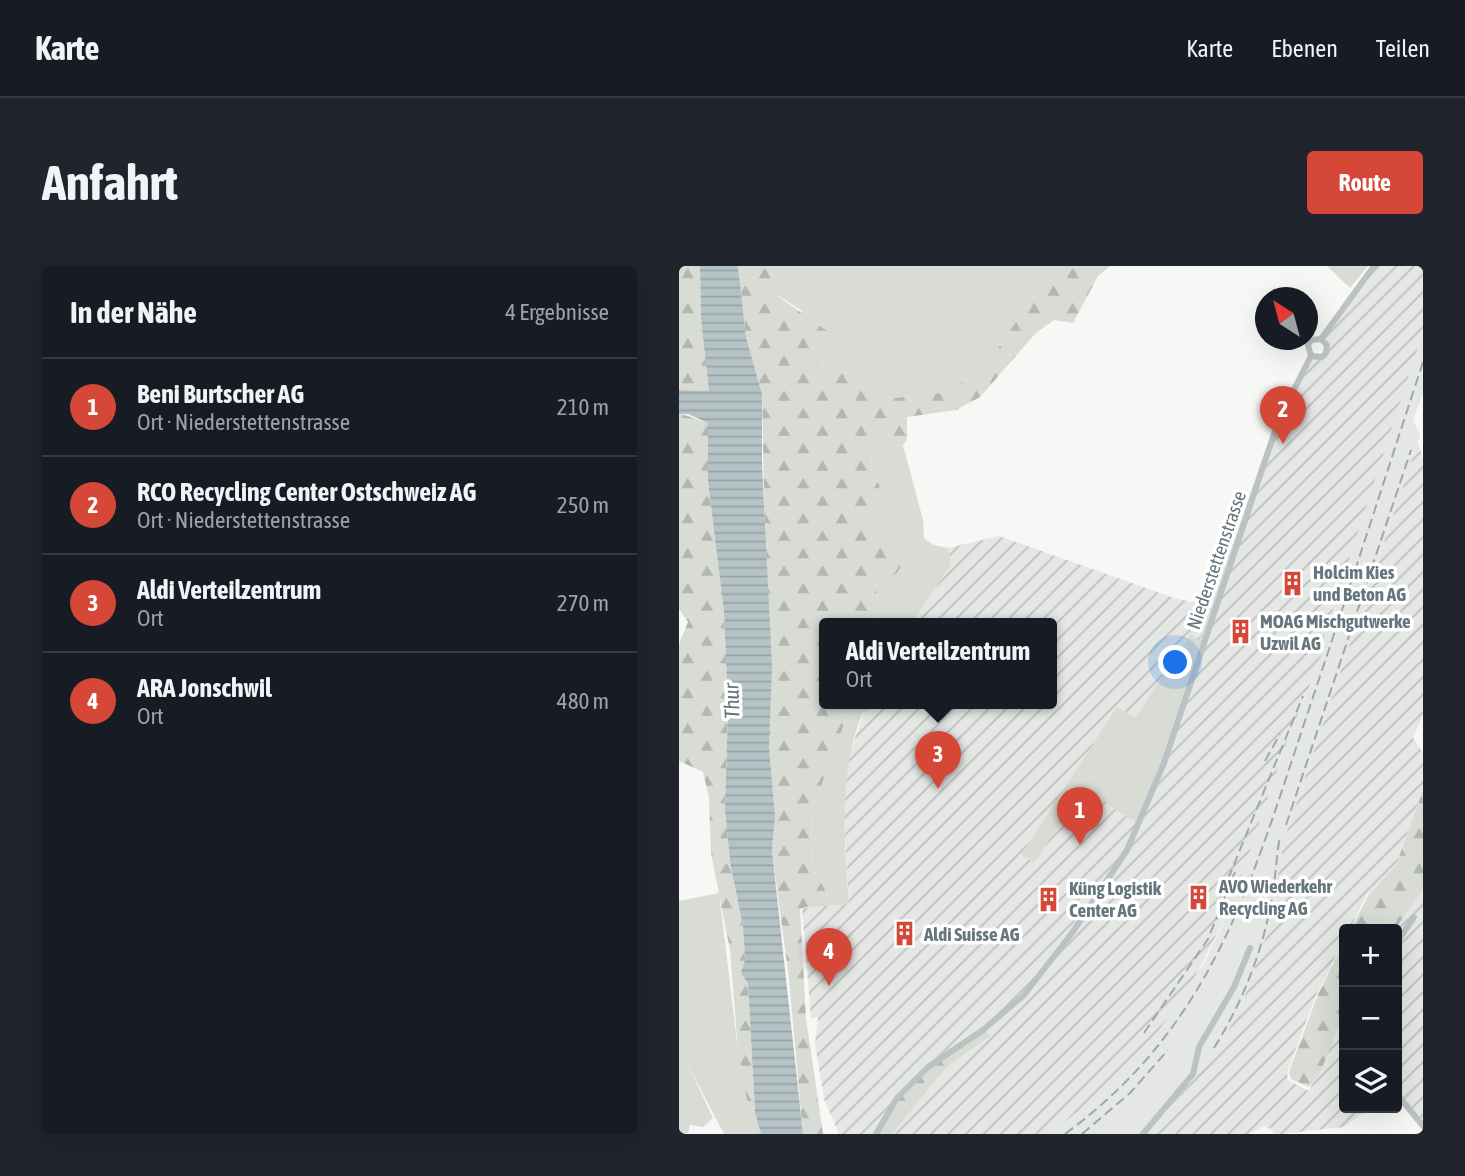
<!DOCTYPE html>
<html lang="de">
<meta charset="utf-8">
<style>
:root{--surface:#171b24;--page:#20242c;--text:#f1f3f6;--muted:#9ea1a6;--line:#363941;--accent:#d54737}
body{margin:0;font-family:"Asap Condensed",sans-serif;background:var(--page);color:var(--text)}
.controls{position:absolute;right:21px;bottom:21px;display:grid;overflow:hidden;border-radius:7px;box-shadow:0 7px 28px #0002}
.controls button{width:63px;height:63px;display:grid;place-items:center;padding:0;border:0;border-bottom:2px solid var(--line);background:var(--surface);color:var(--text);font:35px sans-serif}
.compass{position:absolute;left:576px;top:21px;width:63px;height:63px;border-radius:50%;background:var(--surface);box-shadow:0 7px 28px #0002;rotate:324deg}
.you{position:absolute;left:497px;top:397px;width:24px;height:24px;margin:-18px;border:5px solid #fff;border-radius:50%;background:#1a73e8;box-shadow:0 0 0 10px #1a73e833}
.badge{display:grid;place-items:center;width:46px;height:46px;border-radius:50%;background:var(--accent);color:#fff;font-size:23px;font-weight:700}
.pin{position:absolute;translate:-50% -58px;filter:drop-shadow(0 2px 4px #0008)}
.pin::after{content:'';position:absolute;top:37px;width:24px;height:21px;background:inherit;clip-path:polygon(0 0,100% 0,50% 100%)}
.popup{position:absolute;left:140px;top:352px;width:238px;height:91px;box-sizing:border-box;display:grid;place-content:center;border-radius:7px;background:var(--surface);filter:drop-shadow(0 2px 5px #0005);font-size:23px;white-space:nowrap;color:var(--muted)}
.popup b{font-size:26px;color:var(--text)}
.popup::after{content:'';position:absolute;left:50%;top:100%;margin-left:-14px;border:14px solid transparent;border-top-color:var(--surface)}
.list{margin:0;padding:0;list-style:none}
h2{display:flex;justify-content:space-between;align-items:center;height:91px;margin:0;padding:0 28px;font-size:30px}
h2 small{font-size:23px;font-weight:400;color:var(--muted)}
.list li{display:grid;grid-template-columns:46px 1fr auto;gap:21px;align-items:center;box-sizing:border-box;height:98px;padding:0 28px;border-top:2px solid var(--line)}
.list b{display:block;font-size:26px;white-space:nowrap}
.list p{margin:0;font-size:23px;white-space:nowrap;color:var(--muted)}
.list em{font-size:23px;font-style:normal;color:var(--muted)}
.icon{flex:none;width:38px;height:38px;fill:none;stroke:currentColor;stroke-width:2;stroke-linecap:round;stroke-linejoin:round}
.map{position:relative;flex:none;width:744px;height:868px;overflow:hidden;border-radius:7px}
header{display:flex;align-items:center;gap:42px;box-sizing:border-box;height:98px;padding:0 35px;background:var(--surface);border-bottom:2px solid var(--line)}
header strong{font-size:33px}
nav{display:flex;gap:38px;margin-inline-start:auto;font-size:24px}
.intro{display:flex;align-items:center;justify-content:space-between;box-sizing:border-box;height:168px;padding:0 42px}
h1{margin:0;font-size:49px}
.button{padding:18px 32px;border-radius:7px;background:var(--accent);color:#fff;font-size:24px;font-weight:700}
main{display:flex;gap:42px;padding:0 42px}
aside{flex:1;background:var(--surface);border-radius:7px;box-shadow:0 7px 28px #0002}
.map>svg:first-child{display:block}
</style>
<header>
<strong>Karte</strong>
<nav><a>Karte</a><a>Ebenen</a><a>Teilen</a></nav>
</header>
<div class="intro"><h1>Anfahrt</h1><a class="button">Route</a></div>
<main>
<aside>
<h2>In der Nähe<small>4 Ergebnisse</small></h2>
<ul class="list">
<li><span class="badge">1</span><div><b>Beni Burtscher AG</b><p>Ort · Niederstettenstrasse</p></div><em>210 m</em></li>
<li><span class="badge">2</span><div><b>RCO Recycling Center Ostschweiz AG</b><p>Ort · Niederstettenstrasse</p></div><em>250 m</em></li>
<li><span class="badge">3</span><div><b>Aldi Verteilzentrum</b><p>Ort</p></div><em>270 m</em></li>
<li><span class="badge">4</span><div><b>ARA Jonschwil</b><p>Ort</p></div><em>480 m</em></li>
</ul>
</aside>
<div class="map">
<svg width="744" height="868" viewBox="0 0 744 868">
<defs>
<pattern id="industrial-furrows" width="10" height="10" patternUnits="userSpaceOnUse" patternTransform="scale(1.75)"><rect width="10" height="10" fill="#e5e7e5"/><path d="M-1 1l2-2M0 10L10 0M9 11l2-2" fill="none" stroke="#bdc0bf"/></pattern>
<pattern id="forest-firs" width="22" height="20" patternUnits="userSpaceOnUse" patternTransform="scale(1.75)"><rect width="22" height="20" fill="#d8dcd4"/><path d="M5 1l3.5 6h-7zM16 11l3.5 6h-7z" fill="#b3b7b1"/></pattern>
<pattern id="water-rules" width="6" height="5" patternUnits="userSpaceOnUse" patternTransform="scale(1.75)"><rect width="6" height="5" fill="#b6c3c6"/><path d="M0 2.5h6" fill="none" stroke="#98a3a6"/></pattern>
</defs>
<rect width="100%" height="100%" fill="#f7f7f5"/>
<path fill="#e5e7e5" d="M 744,66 L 744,127 L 734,154 L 741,168 L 739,175 L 605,574 L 590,662 L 562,741 L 540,782 L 464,868 L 370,868 L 421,827 L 472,775 L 525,697 L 553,639 L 604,486 L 643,389 L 639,386 Z"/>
<g fill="url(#industrial-furrows)">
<path d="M 695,0 L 744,0 L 744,66 L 640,386 L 643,388 L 604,486 L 553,639 L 509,724 L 472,775 L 422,827 L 370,868 L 213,868 L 267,802 L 312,771 L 304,764 L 197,868 L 160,868 L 145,833 L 136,778 L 139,751 L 132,752 L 123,642 L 170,638 L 164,540 L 170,490 L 188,437 L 373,437 L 373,357 L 233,357 L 272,299 L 269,282 L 320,270 L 495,332 L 513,336 L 533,332 L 549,283 L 556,285 L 600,153 L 632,90 L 643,91 L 648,79 L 642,73 Z"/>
<path d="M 739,175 L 744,194 L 744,449 L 734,472 L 744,487 L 744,524 L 717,599 L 687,630 L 671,663 L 665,663 L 665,674 L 637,729 L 608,807 L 609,814 L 630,825 L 665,746 L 665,842 L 691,842 L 665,861 L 602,868 L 595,868 L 592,863 L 585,860 L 570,868 L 464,868 L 540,782 L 562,741 L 590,662 L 605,574 Z"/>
<path d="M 744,624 L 744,860 L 718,828 L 716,663 Z"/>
</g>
<g fill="#d8dcd4">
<path d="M 91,0 L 376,0 L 310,95 L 279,119 L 261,127 L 206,133 L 176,110 L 138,99 L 122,44 L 92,25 Z"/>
<path d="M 648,0 L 689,0 L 671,22 Z"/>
<path d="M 592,168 L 524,380 L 461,559 L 405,523 L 355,597 L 342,589 L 438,441 L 456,452 L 512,368 L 520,375 Z"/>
<path d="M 202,177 L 224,179 L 244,254 L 245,272 L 254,279 L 269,282 L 272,299 L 233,357 L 197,357 L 200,342 L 196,319 C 217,314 222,303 230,285 C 196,267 183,258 201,220 L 192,203 L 193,186 Z"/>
<path d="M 173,437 L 188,437 C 158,501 165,570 170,638 L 123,642 L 151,633 L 134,602 L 132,547 Z"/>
<path d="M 40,627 L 59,784 L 74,868 L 45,868 L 7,795 L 34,852 L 24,861 L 11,859 L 9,867 L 0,868 L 0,635 Z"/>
</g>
<g fill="url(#forest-firs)">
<path d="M 0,0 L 21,0 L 22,53 L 30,125 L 0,124 Z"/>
<path d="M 59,0 L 91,0 L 92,25 L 152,68 L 138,99 L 176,110 L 206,133 L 261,127 L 279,119 L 310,95 L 376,0 L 431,0 L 419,10 L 394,57 L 375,54 L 357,67 L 301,131 L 277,144 L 228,151 L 228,173 L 224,179 L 202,177 L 193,186 L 192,203 L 201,220 C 183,258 196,267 230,285 C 222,303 217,314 196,319 L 200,342 L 197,357 L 145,357 L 145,437 L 173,437 L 132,547 L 134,602 L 151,633 L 121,643 L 127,752 L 144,868 L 124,868 L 110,713 L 93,585 L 96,550 L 90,480 L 83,128 L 67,71 Z"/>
<path d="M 0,147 L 29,157 L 29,215 L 45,346 L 49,441 L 46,544 L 51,596 L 64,661 L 66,693 L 62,707 L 69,718 L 76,847 L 82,868 L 74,868 L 59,784 L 51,684 L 32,587 L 30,532 L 24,506 L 0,495 L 0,378 L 9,356 L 0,343 Z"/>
<path d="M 744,524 L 744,624 L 716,663 L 672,663 L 690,628 L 717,599 Z"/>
<path d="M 665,676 L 665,746 L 642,805 L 630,821 L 612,813 L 610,806 L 639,728 Z"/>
<path d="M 304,764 L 312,770 L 267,802 L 213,868 L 197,868 C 214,821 266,792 304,764 Z"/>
</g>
<path fill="url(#water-rules)" d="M 21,0 L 59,0 L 67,71 L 83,128 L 83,198 L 93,401 L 90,480 L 96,550 L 93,585 L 124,868 L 82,868 L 76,847 L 69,718 L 62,707 L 66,693 L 64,661 L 51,596 L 46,544 L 49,441 L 45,346 L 29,215 L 29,157 L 9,148 L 0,148 L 0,124 L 30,125 L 22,53 Z"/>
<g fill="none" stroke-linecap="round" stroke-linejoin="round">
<g stroke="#bcc2c4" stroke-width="6">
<path d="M 642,73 L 695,0"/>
<path d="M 632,90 L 643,91 L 647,87 L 648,79 L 642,73"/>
<path d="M 632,90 L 629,79 L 632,74 L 642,73"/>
<path d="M 718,676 L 735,651"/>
<path d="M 718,828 L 744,860"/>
<path d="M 197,868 L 218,832 L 249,801 L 304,764 L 345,729 L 393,667 L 448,584 L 485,497 L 600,153 L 632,90"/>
<path d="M 464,868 L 514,808 L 520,781 L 555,721 L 571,682"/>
</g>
<g stroke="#9fa7aa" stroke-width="2" stroke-dasharray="10 5" stroke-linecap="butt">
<path d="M 586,495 L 601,468"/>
<path d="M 607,559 L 732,184"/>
<path d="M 549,613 L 624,430"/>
<path d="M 465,767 L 529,673 L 556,606"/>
<path d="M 535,782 C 566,732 587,677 595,619 C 597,603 598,586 601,570"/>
<path d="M 386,868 C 540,755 575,605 633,434 C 671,321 707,209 744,96"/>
<path d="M 403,868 L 451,827 L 489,784"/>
</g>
</g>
<defs>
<symbol id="building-bare" viewBox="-9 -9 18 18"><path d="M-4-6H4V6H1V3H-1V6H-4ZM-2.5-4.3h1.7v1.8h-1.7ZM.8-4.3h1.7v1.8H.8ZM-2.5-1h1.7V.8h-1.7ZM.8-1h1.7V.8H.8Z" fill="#d54737" stroke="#fff" stroke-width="2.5" paint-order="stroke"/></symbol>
</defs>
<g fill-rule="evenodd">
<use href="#building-bare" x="596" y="300" width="35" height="35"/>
<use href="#building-bare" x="544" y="348" width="35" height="35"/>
<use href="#building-bare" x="502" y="614" width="35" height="35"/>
<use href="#building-bare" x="352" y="616" width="35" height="35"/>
<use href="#building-bare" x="208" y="650" width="35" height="35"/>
</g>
<g text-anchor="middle" stroke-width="7" stroke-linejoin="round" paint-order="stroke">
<g font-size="19" fill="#65767d" stroke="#fff">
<text transform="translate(537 294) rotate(-71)" y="7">Niederstettenstrasse</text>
</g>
<g font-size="19" font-weight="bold" fill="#65767d" stroke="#fff" text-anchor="start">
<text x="634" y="313">Holcim Kies<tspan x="634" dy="22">und Beton AG</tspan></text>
<text x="581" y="362">MOAG Mischgutwerke<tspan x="581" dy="22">Uzwil AG</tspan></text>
<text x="540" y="627">AVO Wiederkehr<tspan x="540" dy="22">Recycling AG</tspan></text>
<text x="390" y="629">Küng Logistik<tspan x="390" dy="22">Center AG</tspan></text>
<text x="245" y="675">Aldi Suisse AG</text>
</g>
<g font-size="21" font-style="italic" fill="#607578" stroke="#fff">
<text transform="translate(53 435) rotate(-92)" y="7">Thur</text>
</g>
</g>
</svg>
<div class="controls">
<button>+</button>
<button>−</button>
<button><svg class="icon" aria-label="layers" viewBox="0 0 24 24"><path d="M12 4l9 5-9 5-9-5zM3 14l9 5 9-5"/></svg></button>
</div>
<svg class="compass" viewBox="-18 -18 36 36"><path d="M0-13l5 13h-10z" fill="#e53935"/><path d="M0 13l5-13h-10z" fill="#9ea1a6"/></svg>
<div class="you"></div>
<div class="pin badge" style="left:401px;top:579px">1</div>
<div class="pin badge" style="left:604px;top:178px">2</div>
<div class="pin badge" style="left:259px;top:523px">3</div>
<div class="popup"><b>Aldi Verteilzentrum</b>Ort</div>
<div class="pin badge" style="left:150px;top:720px">4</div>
</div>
</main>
